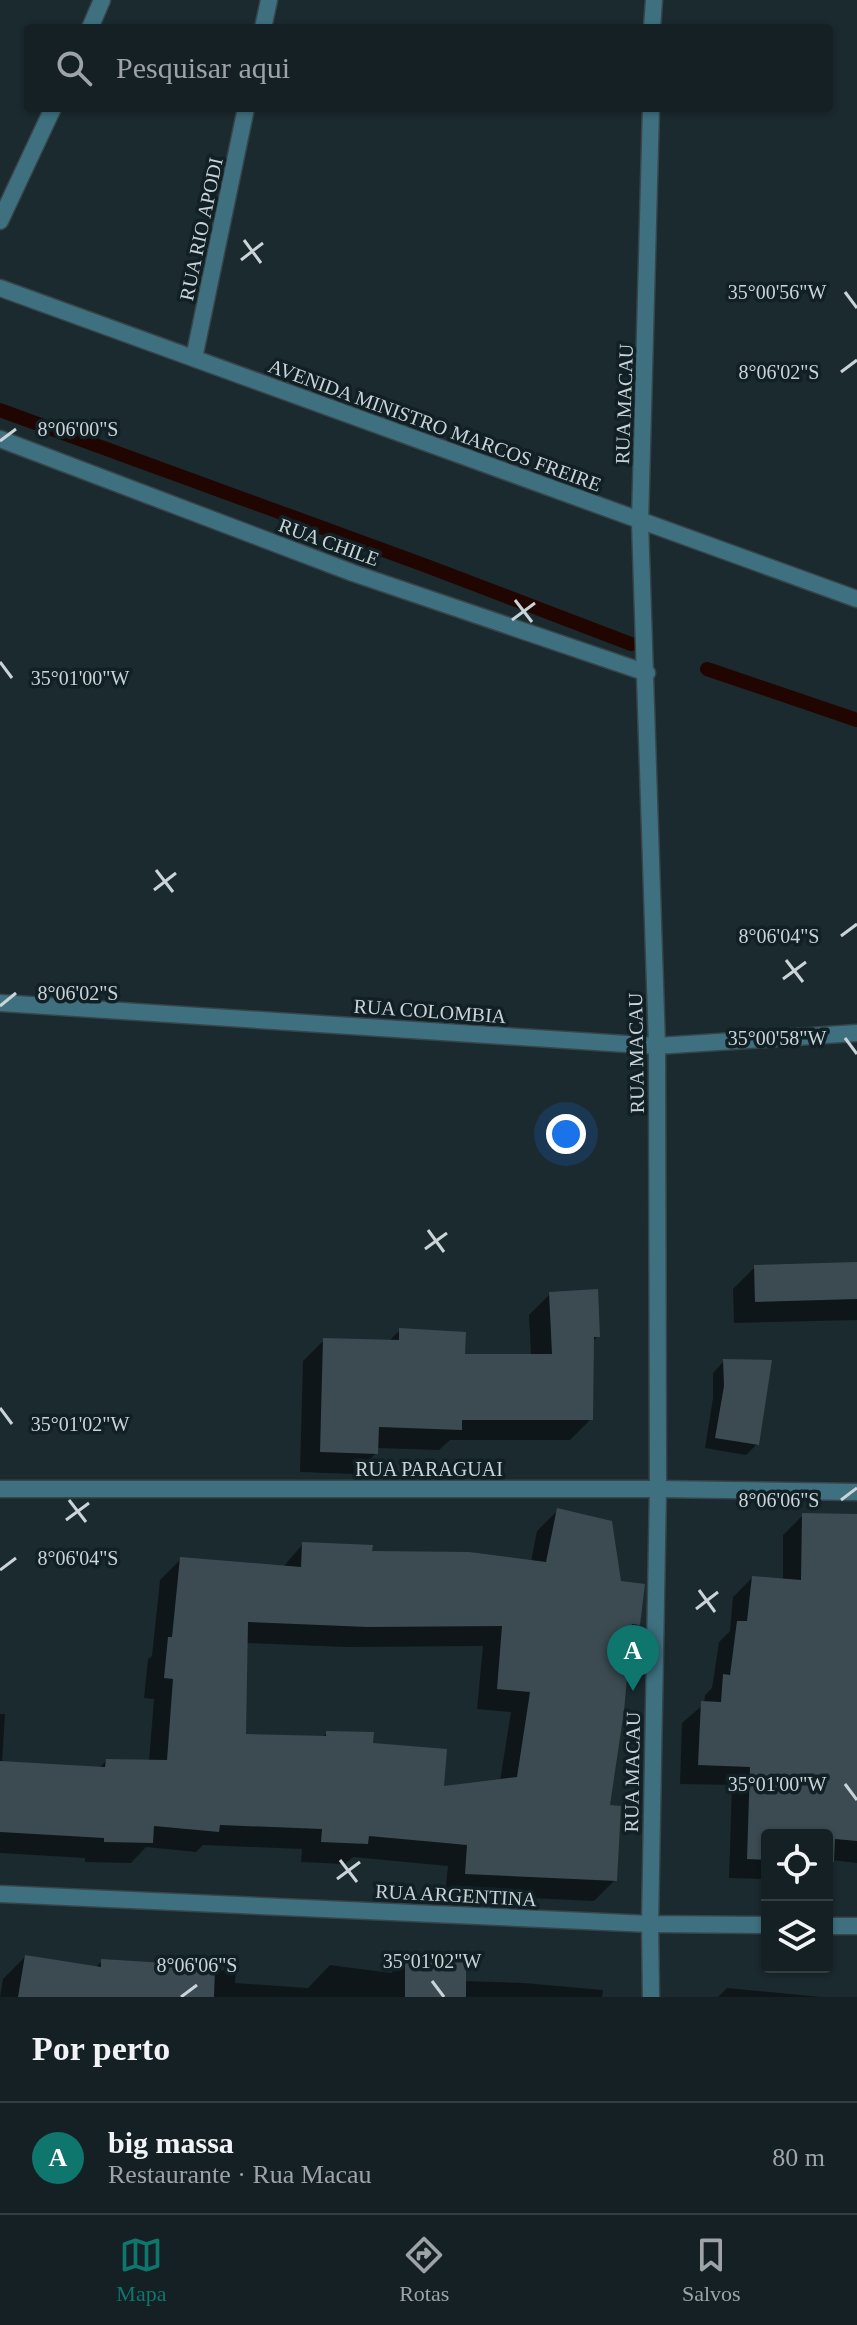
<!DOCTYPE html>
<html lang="pt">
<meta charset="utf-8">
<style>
:root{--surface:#142023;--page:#212d30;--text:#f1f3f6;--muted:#9da3a6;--line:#333e41;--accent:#0f766e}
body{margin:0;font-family:"Times New Roman",serif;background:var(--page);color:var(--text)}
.controls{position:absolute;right:24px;bottom:24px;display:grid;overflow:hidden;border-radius:8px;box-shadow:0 2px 6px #0004}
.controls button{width:72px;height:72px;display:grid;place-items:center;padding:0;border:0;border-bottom:2px solid var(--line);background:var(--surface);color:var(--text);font:40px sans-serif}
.you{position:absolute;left:566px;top:1134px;width:28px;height:28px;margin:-20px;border:6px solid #fff;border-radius:50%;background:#1a73e8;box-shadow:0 0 0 12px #1a73e833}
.badge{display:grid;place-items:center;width:52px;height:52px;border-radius:50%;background:var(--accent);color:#fff;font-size:26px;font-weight:700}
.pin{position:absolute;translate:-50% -66px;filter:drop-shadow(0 2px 4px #0008)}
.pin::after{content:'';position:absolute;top:42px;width:28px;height:24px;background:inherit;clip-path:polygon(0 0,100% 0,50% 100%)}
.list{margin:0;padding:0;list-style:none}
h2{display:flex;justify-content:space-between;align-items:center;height:104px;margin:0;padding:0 32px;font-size:34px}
h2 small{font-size:26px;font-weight:400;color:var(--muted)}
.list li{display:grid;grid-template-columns:52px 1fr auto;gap:24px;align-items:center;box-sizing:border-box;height:112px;padding:0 32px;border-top:2px solid var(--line)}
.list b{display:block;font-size:30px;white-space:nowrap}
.list p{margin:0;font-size:26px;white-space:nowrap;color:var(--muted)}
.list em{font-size:26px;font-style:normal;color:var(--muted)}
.icon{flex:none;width:44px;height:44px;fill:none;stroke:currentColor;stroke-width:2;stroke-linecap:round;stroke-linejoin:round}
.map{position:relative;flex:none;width:857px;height:1997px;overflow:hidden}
.search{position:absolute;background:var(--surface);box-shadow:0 2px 6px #0004;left:24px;right:24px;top:24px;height:88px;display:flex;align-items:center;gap:20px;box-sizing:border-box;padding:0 28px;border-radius:8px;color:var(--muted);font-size:30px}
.sheet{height:216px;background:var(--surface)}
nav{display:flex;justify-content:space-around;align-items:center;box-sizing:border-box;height:112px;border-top:2px solid var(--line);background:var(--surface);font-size:22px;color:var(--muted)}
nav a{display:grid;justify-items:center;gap:4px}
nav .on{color:var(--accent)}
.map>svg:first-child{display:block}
</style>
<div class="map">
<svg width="857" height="1997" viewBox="0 0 857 1997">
<rect width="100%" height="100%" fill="#1b2a2f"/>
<g fill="#0007" fill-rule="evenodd">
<path d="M 857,1264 L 857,1320 L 734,1323 L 733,1289 L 755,1267 Z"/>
<path d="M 550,1294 L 598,1336 L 592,1342 L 591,1419 L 570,1440 L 450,1440 L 439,1450 L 377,1448 L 376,1453 L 356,1474 L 300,1472 L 303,1361 L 324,1340 L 389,1341 L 400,1330 L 463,1356 L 531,1356 L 529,1315 Z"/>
<path d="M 724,1361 L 757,1444 L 746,1455 L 705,1448 L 713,1398 L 713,1373 Z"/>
<path d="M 558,1510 L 619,1583 L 638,1624 L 629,1633 L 608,1807 L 615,1880 L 594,1901 L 445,1894 L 448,1866 L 353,1857 L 345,1864 L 301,1862 L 302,1849 L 203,1845 L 196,1852 L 146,1847 L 131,1863 L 85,1862 L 85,1858 L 0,1853 L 0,1714 L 5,1714 L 2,1763 L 99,1768 L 106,1761 L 149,1761 L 154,1699 L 144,1698 L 148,1659 L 152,1656 L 160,1580 L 181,1559 L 282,1568 L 303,1544 L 370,1553 L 531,1562 L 537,1531 ZM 246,1643 L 346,1647 L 483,1646 L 477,1709 L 511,1712 L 500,1781 L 441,1788 L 371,1744 L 327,1733 L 321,1738 L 244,1736 Z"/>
<path d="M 803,1515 L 857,1516 L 857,1863 L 832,1860 L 827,1866 L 827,1835 L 767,1835 L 767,1879 L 729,1878 L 732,1785 L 680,1784 L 682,1723 L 704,1704 L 705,1695 L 712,1688 L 719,1642 L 730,1631 L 733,1597 L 752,1578 L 783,1581 L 783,1535 Z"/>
<path d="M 25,1957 L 95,1968 L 102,1961 L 158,1967 L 236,1971 L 235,1983 L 308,1988 L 330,1965 L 391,1973 L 406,1958 L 464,1981 L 524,1983 L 603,1990 L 602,1997 L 0,1997 L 3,1979 Z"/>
<path d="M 727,1988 L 821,1997 L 718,1997 Z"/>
</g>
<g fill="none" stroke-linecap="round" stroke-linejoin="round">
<g stroke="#210500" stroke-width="14">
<path d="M 0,410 L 424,565 L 631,644"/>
<path d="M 707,669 L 857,720"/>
</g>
</g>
<g fill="#3b4b51" fill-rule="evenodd">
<path d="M 857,1262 L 857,1299 L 755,1302 L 754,1265 Z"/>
<path d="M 598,1289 L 600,1337 L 594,1337 L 593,1420 L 462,1420 L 462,1430 L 379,1427 L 378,1454 L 320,1452 L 323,1338 L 399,1340 L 399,1328 L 466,1332 L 465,1354 L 552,1354 L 549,1292 Z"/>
<path d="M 723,1359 L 772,1360 L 759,1445 L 715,1438 L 724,1386 Z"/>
<path d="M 557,1508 L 612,1521 L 621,1581 L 645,1584 L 640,1625 L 632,1624 L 624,1711 L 610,1805 L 621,1806 L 617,1881 L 465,1874 L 467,1845 L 369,1836 L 368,1844 L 321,1842 L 322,1829 L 220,1825 L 219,1832 L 154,1826 L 153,1843 L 104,1842 L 104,1838 L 0,1832 L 0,1761 L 105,1767 L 106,1759 L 167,1760 L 173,1679 L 164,1678 L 168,1637 L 172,1637 L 180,1557 L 301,1567 L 302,1542 L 373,1545 L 372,1551 L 469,1552 L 546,1562 ZM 248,1622 L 368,1627 L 502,1626 L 497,1689 L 530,1692 L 517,1777 L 444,1786 L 447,1749 L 373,1743 L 374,1732 L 326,1731 L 326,1736 L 246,1734 Z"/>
<path d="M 802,1513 L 857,1514 L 857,1841 L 835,1839 L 834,1862 L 827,1862 L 827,1835 L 767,1835 L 767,1860 L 747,1859 L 750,1767 L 698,1765 L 701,1701 L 721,1702 L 723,1674 L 730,1675 L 737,1621 L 747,1621 L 752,1576 L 801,1580 Z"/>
<path d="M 25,1955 L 101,1967 L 101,1959 L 215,1966 L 214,1997 L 18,1997 Z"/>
<path d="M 405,1956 L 466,1957 L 466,1997 L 405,1997 Z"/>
</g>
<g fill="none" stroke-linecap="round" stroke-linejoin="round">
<defs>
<g id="minor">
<path d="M 90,28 L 102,0"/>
<path d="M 263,28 L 269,0"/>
<path d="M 652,28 L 654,0"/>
<path d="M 0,221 L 53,108"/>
<path d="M 0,288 L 857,599"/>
<path d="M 194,358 L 246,108"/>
<path d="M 0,439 L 353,573 L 647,673"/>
<path d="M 0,1003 L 657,1046 L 857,1033"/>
<path d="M 0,1489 L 658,1489 L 857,1492"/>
<path d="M 0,1894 L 650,1924 L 767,1925"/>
<path d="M 827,1926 L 857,1926"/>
<path d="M 651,1997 L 650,1924 L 658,1489 L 657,1046 L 640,522 L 651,108"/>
</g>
</defs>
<use href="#minor" stroke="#37454a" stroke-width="19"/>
<use href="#minor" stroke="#3e7080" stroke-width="16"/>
</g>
<path fill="none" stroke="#cad3d7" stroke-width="3" d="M 244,240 L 261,263M 241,260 L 263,243M 845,292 L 857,308M 841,372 L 857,360M 0,441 L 16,429M 515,600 L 532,622M 512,620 L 535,603M 0,662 L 12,678M 156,870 L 173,892M 154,890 L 176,873M 841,936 L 857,924M 786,960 L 803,982M 783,979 L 806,962M 0,1006 L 16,993M 845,1038 L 857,1054M 428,1230 L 444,1252M 425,1249 L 447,1233M 0,1408 L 12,1424M 69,1500 L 86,1522M 841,1500 L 857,1488M 66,1520 L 89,1503M 0,1570 L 16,1558M 699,1590 L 715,1612M 696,1609 L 718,1592M 845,1784 L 857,1800M 340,1860 L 357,1882M 337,1879 L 360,1862M 432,1981 L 444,1997M 181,1997 L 197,1985"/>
<g text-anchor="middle" stroke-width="7" stroke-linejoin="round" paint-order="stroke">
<g font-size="20" fill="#cad3d7" stroke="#112025">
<text transform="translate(201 229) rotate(-78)" y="7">RUA RIO APODI</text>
<text transform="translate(624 404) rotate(-88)" y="7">RUA MACAU</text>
<text transform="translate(435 425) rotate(20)" y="7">AVENIDA MINISTRO MARCOS FREIRE</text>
<text transform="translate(329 542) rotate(20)" y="7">RUA CHILE</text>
<text transform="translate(430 1011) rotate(4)" y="7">RUA COLOMBIA</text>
<text transform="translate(636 1053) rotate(-91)" y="7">RUA MACAU</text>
<text x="429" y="1476">RUA PARAGUAI</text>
<text transform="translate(632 1772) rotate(-89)" y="7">RUA MACAU</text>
<text transform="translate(456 1895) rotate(3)" y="7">RUA ARGENTINA</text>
</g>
</g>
<g font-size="20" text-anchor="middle" fill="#cad3d7" stroke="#112025" stroke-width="7" stroke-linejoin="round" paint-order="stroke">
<text x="777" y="299">35°00'56"W</text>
<text x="779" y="379">8°06'02"S</text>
<text x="78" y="436">8°06'00"S</text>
<text x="80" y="685">35°01'00"W</text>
<text x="779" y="943">8°06'04"S</text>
<text x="78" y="1000">8°06'02"S</text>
<text x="777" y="1045">35°00'58"W</text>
<text x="80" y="1431">35°01'02"W</text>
<text x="779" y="1507">8°06'06"S</text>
<text x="78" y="1565">8°06'04"S</text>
<text x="777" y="1791">35°01'00"W</text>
<text x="432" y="1968">35°01'02"W</text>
<text x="197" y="1972">8°06'06"S</text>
</g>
</svg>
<div class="controls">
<button><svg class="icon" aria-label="locate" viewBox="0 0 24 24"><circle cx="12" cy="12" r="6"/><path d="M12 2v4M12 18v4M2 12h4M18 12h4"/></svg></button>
<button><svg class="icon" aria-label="layers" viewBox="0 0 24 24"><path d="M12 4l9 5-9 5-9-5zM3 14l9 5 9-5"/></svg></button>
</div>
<div class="you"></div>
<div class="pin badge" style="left:633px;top:1691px">A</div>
<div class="search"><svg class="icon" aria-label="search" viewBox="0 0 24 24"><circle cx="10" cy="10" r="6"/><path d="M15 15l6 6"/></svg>Pesquisar aqui</div>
</div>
<section class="sheet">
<h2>Por perto<small></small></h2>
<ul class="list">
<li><span class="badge">A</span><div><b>big massa</b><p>Restaurante · Rua Macau</p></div><em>80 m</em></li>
</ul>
</section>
<nav>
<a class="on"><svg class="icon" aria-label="map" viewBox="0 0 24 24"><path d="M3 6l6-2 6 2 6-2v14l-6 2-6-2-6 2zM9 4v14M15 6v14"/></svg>Mapa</a>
<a><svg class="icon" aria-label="directions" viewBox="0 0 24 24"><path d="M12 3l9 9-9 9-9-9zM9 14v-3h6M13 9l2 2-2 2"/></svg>Rotas</a>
<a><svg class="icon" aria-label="saved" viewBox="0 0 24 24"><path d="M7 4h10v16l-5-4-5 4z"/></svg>Salvos</a>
</nav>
